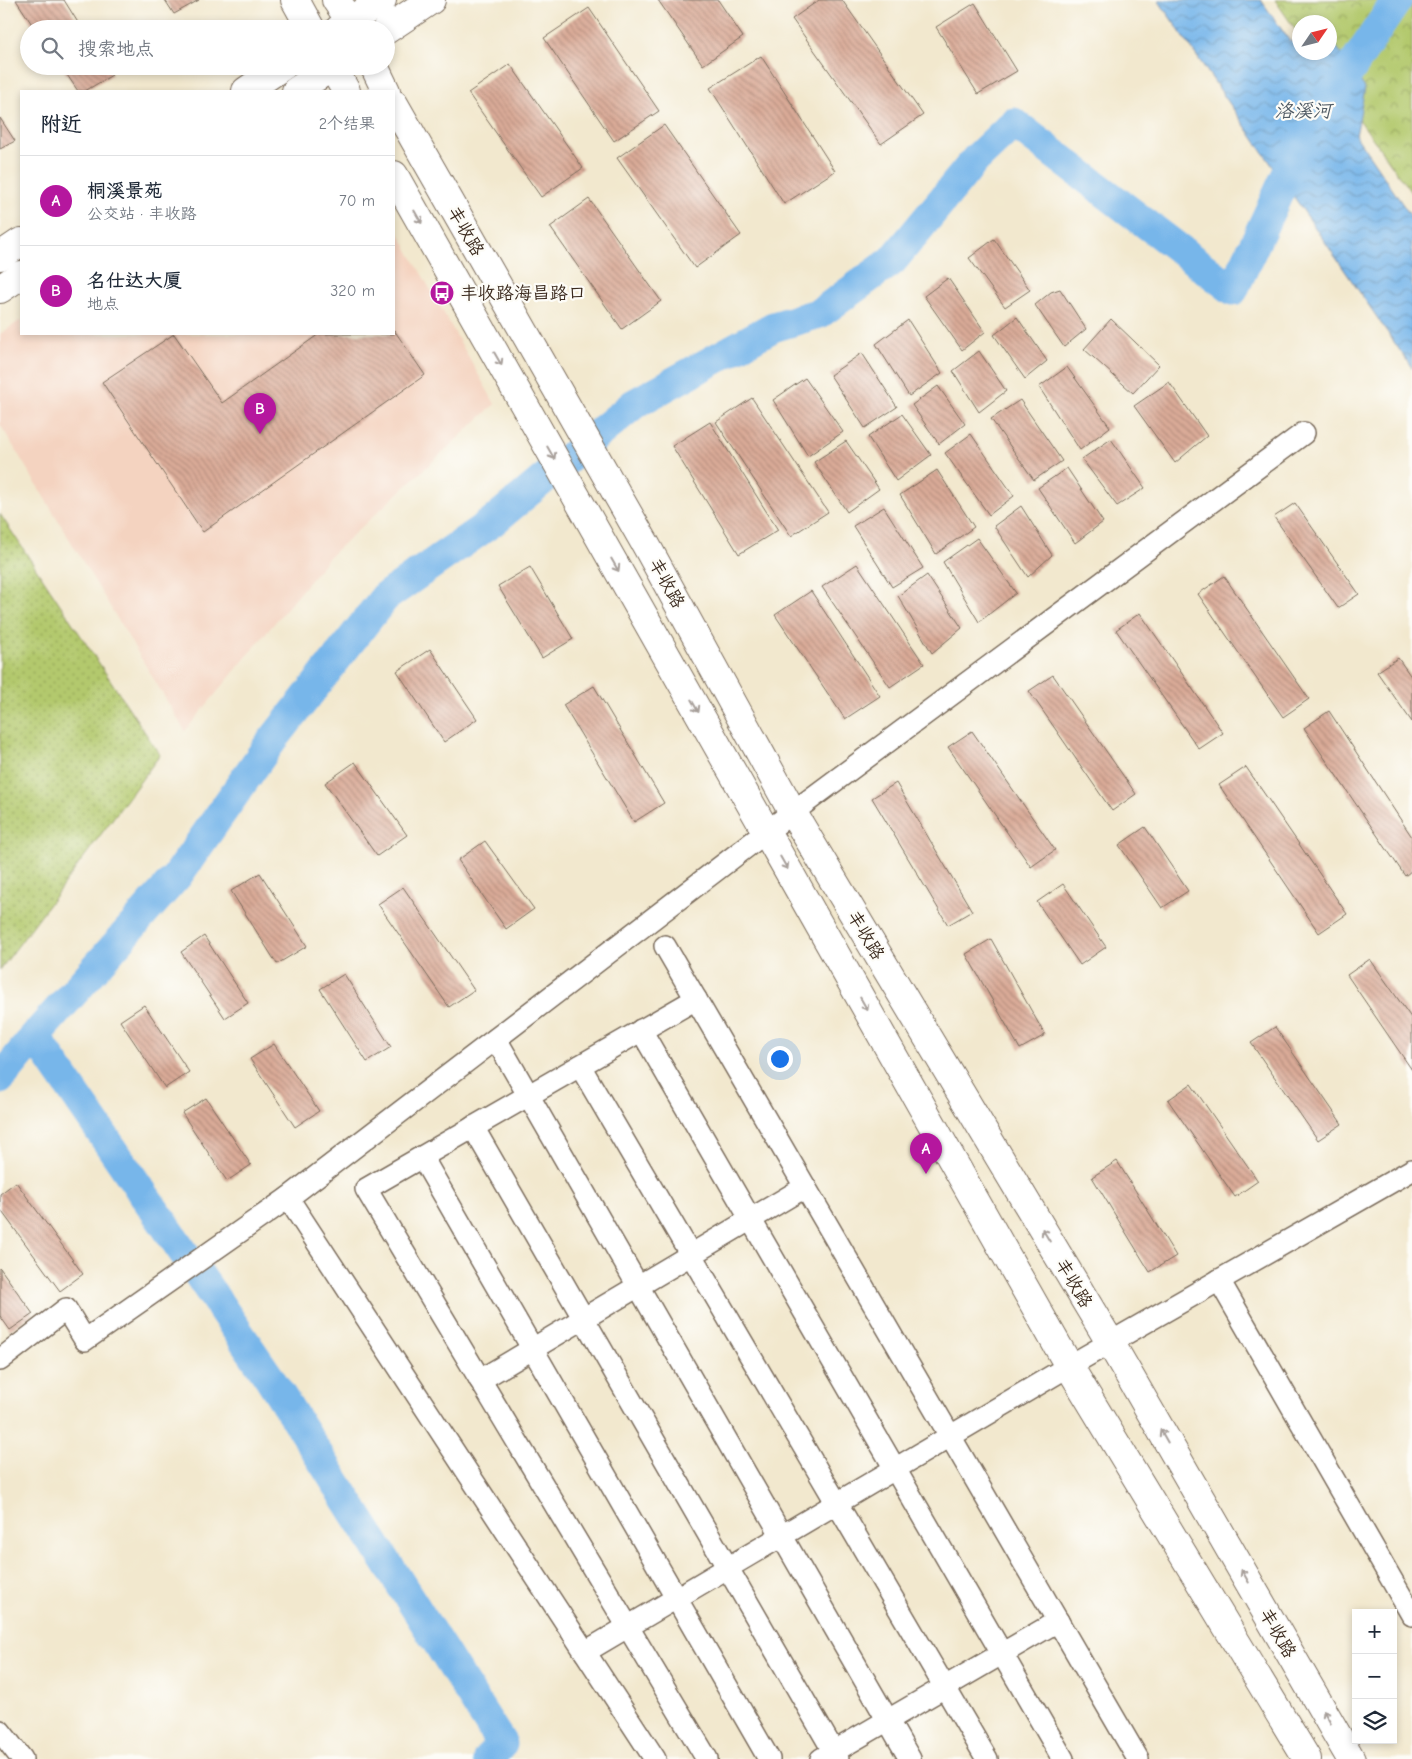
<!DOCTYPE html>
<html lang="zh">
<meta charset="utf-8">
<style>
:root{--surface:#fff;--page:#f6f6f7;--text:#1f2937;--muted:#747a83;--line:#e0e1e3;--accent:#b5179e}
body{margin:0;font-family:"Comic Neue","LXGW WenKai TC",sans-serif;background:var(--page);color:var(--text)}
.controls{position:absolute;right:15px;bottom:15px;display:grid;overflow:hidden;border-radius:0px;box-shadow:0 2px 8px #0003}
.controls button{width:45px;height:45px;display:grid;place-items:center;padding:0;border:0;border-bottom:1px solid var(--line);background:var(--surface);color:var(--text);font:25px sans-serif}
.compass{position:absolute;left:1292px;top:15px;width:45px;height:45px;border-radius:50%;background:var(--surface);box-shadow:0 2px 8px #0003;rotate:55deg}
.you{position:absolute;left:779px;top:1058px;width:18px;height:18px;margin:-12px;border:4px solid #fff;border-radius:50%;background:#1a73e8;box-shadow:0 0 0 8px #1a73e833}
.badge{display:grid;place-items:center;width:32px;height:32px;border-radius:50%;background:var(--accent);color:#fff;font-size:16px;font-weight:700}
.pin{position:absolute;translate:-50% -41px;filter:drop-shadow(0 1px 2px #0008)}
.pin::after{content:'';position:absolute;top:26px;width:18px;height:15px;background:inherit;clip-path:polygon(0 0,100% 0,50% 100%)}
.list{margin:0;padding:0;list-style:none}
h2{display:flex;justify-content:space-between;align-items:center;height:65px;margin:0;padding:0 20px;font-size:21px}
h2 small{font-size:16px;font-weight:400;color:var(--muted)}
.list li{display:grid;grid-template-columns:32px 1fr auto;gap:15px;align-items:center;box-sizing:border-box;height:90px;padding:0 20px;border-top:1px solid var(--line)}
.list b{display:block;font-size:19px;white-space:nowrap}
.list p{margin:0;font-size:16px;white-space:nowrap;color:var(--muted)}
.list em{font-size:16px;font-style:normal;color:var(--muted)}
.icon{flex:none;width:28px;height:28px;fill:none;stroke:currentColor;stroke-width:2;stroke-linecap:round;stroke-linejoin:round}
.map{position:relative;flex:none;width:1412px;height:1759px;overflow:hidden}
.search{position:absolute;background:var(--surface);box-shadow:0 2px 8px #0003;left:20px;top:20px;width:375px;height:55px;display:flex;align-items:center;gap:12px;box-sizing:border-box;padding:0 18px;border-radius:28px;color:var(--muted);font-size:19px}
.panel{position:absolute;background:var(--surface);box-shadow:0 2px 8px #0003;left:20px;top:90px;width:375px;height:245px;border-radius:0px}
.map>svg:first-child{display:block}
</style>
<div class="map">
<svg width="1412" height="1759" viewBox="0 0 1412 1759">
<defs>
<pattern id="grass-dots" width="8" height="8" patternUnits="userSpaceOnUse" patternTransform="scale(1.25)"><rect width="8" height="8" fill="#b3c96d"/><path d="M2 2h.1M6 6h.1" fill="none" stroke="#93a359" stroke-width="1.8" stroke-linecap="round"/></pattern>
<pattern id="park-crowns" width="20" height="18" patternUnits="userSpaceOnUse" patternTransform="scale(1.25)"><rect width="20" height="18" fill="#b3c96d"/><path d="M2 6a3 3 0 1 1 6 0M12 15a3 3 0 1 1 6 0" fill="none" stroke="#93a359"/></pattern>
<pattern id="water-waves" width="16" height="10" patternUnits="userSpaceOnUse" patternTransform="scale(1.25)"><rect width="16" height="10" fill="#77b6ea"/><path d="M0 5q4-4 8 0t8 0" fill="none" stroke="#6394bd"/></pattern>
<pattern id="building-back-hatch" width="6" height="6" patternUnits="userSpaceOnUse" patternTransform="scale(1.25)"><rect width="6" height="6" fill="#daab98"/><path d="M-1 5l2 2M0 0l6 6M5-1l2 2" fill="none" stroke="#b28b7b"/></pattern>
</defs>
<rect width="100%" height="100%" fill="#fdfcf7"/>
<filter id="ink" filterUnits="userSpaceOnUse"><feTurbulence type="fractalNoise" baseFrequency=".02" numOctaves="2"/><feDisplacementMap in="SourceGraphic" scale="10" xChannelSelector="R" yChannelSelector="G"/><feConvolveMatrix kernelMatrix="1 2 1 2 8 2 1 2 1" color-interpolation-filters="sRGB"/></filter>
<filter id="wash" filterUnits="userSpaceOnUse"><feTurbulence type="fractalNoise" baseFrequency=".0096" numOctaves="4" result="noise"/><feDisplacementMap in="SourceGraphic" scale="20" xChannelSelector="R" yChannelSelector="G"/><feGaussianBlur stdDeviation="1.12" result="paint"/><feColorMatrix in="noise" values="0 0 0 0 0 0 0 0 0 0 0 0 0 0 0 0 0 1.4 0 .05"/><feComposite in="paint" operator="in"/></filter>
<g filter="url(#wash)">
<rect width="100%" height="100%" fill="#f2e8ce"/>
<path fill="#f4d3c0" d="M 394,225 L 495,404 L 330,556 L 185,731 L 0,424 L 0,334 L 21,320 L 21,334 L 394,334 Z"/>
<path fill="url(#grass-dots)" stroke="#777a46" d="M 0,514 L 160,755 L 0,970 Z"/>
<path fill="url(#park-crowns)" stroke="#777a46" d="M 1275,0 L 1412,0 L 1412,194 L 1312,53 L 1330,52 L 1330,22 L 1300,22 L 1299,35 Z"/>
<path fill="url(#water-waves)" stroke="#597084" d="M 1158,0 L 1261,0 L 1289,40 L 1299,44 L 1300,52 L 1330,52 L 1330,44 L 1334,43 L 1365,88 L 1356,136 L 1412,218 L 1412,368 Z"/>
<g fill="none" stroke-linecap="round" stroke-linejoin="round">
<g stroke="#77b6ea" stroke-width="31">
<path d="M 1327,105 L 1397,0"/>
<path d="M 35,1036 L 269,1377 L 502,1744 L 488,1759"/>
<path d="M 0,1079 L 35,1036 L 177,876 L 268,746 L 385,597 L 492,522 L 634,404 L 773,327 L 820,313 L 892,261 L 976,159 L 1014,123 L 1233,290 L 1302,142"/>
</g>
</g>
<g id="blocks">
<g fill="url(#building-back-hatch)">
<path d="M 16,0 L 64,0 L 82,29 L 35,29 Z"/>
<path d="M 165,0 L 199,0 L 174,14 Z"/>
<path d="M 658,0 L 718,0 L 743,37 L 703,65 Z"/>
<path d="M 819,0 L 842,0 L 923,115 L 881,144 L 792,19 Z"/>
<path d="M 975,3 L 1017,71 L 978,94 L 936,27 Z"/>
<path d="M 589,8 L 659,111 L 614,141 L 544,38 Z"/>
<path d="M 761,56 L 835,171 L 784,204 L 710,88 Z"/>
<path d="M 510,64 L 583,168 L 541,197 L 468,93 Z"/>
<path d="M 61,66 L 106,66 L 112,75 L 85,91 L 78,91 Z"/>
<path d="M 0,118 L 15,141 L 0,149 Z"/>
<path d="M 664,125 L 741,235 L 695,268 L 617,158 Z"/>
<path d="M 589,199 L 661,301 L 622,329 L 550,227 Z"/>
<path d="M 994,239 L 1030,290 L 1005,307 L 969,258 Z"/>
<path d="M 948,278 L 985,332 L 962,350 L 924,296 Z"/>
<path d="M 1060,289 L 1086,329 L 1064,347 L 1035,305 L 1051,292 Z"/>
<path d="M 1017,317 L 1047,361 L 1025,379 L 994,335 Z"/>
<path d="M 1111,319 L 1159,365 L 1133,393 L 1084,349 Z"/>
<path d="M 908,320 L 942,373 L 909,396 L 876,344 Z"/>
<path d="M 394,330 L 425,375 L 203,532 L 102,382 L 174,334 L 222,403 L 319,334 L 394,334 Z"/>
<path d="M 979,351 L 1006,391 L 979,412 L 953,371 Z"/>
<path d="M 862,353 L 897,407 L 865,428 L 830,375 Z"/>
<path d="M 1067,367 L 1110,427 L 1080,450 L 1039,387 Z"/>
<path d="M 805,378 L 843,432 L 808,456 L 773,400 Z"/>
<path d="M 1169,382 L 1207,436 L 1175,463 L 1134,406 Z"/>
<path d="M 938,386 L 965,424 L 939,444 L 912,405 Z"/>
<path d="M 752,398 L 828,512 L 791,536 L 716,422 Z"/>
<path d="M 1020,400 L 1062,461 L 1034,480 L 991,419 Z"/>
<path d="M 902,414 L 931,455 L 896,481 L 868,437 Z"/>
<path d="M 710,422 L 778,530 L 739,554 L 672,446 Z"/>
<path d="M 971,434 L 1014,496 L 989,515 L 945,453 Z"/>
<path d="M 1111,439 L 1145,488 L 1117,506 L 1082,459 Z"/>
<path d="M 846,441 L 879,489 L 847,512 L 814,462 Z"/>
<path d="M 1067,468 L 1103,522 L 1075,543 L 1038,488 Z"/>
<path d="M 937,470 L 974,527 L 936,554 L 900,495 Z"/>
<path d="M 1295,503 L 1359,594 L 1338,608 L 1274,517 Z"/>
<path d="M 1021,506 L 1052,555 L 1028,577 L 994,526 Z"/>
<path d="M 884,507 L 923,568 L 892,587 L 853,526 Z"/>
<path d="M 977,538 L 1016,593 L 979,622 L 943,562 Z"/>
<path d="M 857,564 L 924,664 L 890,687 L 822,587 Z"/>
<path d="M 530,567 L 573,639 L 542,658 L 498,586 Z"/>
<path d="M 927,575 L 962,628 L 932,653 L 898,596 Z"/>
<path d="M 1224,576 L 1309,699 L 1283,717 L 1198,594 Z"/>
<path d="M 811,591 L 880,696 L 845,719 L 775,615 Z"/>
<path d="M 1140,613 L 1223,733 L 1199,749 L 1116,630 Z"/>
<path d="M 430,649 L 477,719 L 444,742 L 397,671 Z"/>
<path d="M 1398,658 L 1412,678 L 1412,722 L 1377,672 Z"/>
<path d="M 1053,675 L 1136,794 L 1112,811 L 1029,691 Z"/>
<path d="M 594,686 L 664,803 L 634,822 L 563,705 Z"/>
<path d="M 1329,711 L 1412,837 L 1412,870 L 1405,876 L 1304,728 Z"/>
<path d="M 972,731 L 1055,850 L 1031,867 L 948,747 Z"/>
<path d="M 355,762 L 407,835 L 377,856 L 325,783 Z"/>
<path d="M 1246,767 L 1347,914 L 1319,933 L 1219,785 Z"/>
<path d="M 896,783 L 972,911 L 948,925 L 872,798 Z"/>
<path d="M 1145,827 L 1188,891 L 1162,908 L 1119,845 Z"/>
<path d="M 485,841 L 534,909 L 506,929 L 458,860 Z"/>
<path d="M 260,873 L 307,946 L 277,964 L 231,891 Z"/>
<path d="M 1063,884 L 1106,947 L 1080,965 L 1037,902 Z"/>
<path d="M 403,887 L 474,990 L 449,1007 L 378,904 Z"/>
<path d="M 204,936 L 248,1003 L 225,1018 L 181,952 Z"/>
<path d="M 991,939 L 1045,1035 L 1020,1049 L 966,954 Z"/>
<path d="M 1370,959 L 1412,1019 L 1412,1070 L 1347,975 Z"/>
<path d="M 344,974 L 391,1047 L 367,1062 L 320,989 Z"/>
<path d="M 144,1005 L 189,1072 L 165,1088 L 120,1021 Z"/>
<path d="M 1275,1027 L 1342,1124 L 1318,1140 L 1251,1043 Z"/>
<path d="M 274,1044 L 319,1111 L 295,1127 L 250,1059 Z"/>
<path d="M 1191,1084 L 1258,1181 L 1235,1197 L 1168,1100 Z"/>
<path d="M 206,1098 L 251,1165 L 227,1181 L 182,1113 Z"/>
<path d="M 1117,1161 L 1176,1256 L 1150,1272 L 1092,1177 Z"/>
<path d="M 16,1182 L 83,1274 L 60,1291 L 0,1209 L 0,1194 Z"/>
<path d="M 0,1268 L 33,1314 L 10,1330 L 0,1316 Z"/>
</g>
</g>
</g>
<g filter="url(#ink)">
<use href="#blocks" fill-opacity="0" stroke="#7b6c5c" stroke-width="1"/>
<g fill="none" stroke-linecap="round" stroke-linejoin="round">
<defs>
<g id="minor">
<path d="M 665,946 L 1138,1759"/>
<path d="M 696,999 L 366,1189 L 707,1759"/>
<path d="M 641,1030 L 1063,1759"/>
<path d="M 496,1039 L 910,1759"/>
<path d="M 580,1066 L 987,1759"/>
<path d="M 473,1127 L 838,1759"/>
<path d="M 422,1157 L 769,1759"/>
<path d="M 288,1198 L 655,1759"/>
<path d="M 1219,1280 L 1412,1615"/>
<path d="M 0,1360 L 66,1309 L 85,1340 L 288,1198 L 766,832 L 1304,433"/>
<path d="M 480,1380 L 805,1187"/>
<path d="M 585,1652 L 1069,1366 L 1412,1170"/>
<path d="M 0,1731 L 22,1759"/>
<path d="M 821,1759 L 1058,1621"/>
</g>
<g id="major">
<path d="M 295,0 L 311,29"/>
<path d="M 336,0 L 356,29"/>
<path d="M 339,29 L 382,0"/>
<path d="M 386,30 L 431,0"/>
<path d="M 332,66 L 346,91"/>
<path d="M 374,66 L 386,91"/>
<path d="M 246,91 L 283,66"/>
<path d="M 296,91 L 333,66"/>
<path d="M 394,104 L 646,545 L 793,813 L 1110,1342 L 1351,1759"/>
<path d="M 394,175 L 1069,1366 L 1307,1759"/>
<path d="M 0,256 L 21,242"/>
<path d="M 0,289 L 21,275"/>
</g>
</defs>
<use href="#minor" stroke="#7b6c5c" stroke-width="24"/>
<use href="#major" stroke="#7b6c5c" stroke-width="30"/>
<use href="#minor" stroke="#fff" stroke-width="21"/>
<use href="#major" stroke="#fff" stroke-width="28"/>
</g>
<defs><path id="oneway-shaft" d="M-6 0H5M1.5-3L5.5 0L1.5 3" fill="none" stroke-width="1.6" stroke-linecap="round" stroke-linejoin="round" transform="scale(1.25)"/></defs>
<g stroke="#a79f9a">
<use href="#oneway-shaft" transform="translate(418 217) rotate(60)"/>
<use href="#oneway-shaft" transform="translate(498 359) rotate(60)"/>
<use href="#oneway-shaft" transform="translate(551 453) rotate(60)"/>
<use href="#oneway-shaft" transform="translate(615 565) rotate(60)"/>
<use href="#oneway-shaft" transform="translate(695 706) rotate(60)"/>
<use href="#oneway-shaft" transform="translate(784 863) rotate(60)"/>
<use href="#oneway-shaft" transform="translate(864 1004) rotate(60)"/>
<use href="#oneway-shaft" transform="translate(1046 1235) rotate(-121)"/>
<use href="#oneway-shaft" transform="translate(1164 1436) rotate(-120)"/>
<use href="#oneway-shaft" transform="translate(1245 1576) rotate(-120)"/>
<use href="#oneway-shaft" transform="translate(1327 1717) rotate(-120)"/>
</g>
</g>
<defs>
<symbol id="bus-disc" viewBox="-11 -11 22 22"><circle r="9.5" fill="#b5179e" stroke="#fdfcf7"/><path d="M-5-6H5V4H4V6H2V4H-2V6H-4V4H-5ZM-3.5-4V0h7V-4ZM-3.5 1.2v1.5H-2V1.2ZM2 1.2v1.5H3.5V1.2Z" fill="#fff"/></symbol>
</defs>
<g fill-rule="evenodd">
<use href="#bus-disc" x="428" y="279" width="28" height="28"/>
</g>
<g text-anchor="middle" stroke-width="4.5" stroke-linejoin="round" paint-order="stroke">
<g font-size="18" fill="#3b2a1e" stroke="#fdfcf7">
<text transform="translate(466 231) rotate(60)" y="6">丰收路</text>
<text transform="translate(667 583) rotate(61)" y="6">丰收路</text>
<text transform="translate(866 935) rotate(59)" y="6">丰收路</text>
<text transform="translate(1074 1283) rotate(59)" y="6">丰收路</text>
<text transform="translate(1278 1633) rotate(60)" y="6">丰收路</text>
</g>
<g font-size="18" fill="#3b2a1e" stroke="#fdfcf7" text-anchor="start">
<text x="460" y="299">丰收路海昌路口</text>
</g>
<g font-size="19" font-style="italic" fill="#505b65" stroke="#fdfcf7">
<text x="1303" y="117">洛溪河</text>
</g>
</g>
</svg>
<div class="controls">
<button>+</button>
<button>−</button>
<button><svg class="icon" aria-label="layers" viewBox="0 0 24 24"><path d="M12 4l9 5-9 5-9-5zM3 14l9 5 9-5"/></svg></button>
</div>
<svg class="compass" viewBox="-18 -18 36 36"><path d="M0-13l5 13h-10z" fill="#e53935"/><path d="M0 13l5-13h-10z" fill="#747a83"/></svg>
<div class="you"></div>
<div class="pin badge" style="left:926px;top:1174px">A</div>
<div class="pin badge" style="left:260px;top:434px">B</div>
<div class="search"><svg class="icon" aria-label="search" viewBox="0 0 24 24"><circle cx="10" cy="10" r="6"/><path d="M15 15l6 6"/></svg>搜索地点</div>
<section class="panel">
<h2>附近<small>2个结果</small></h2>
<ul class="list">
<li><span class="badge">A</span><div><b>桐溪景苑</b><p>公交站 · 丰收路</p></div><em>70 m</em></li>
<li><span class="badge">B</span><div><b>名仕达大厦</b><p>地点</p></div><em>320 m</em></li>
</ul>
</section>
</div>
